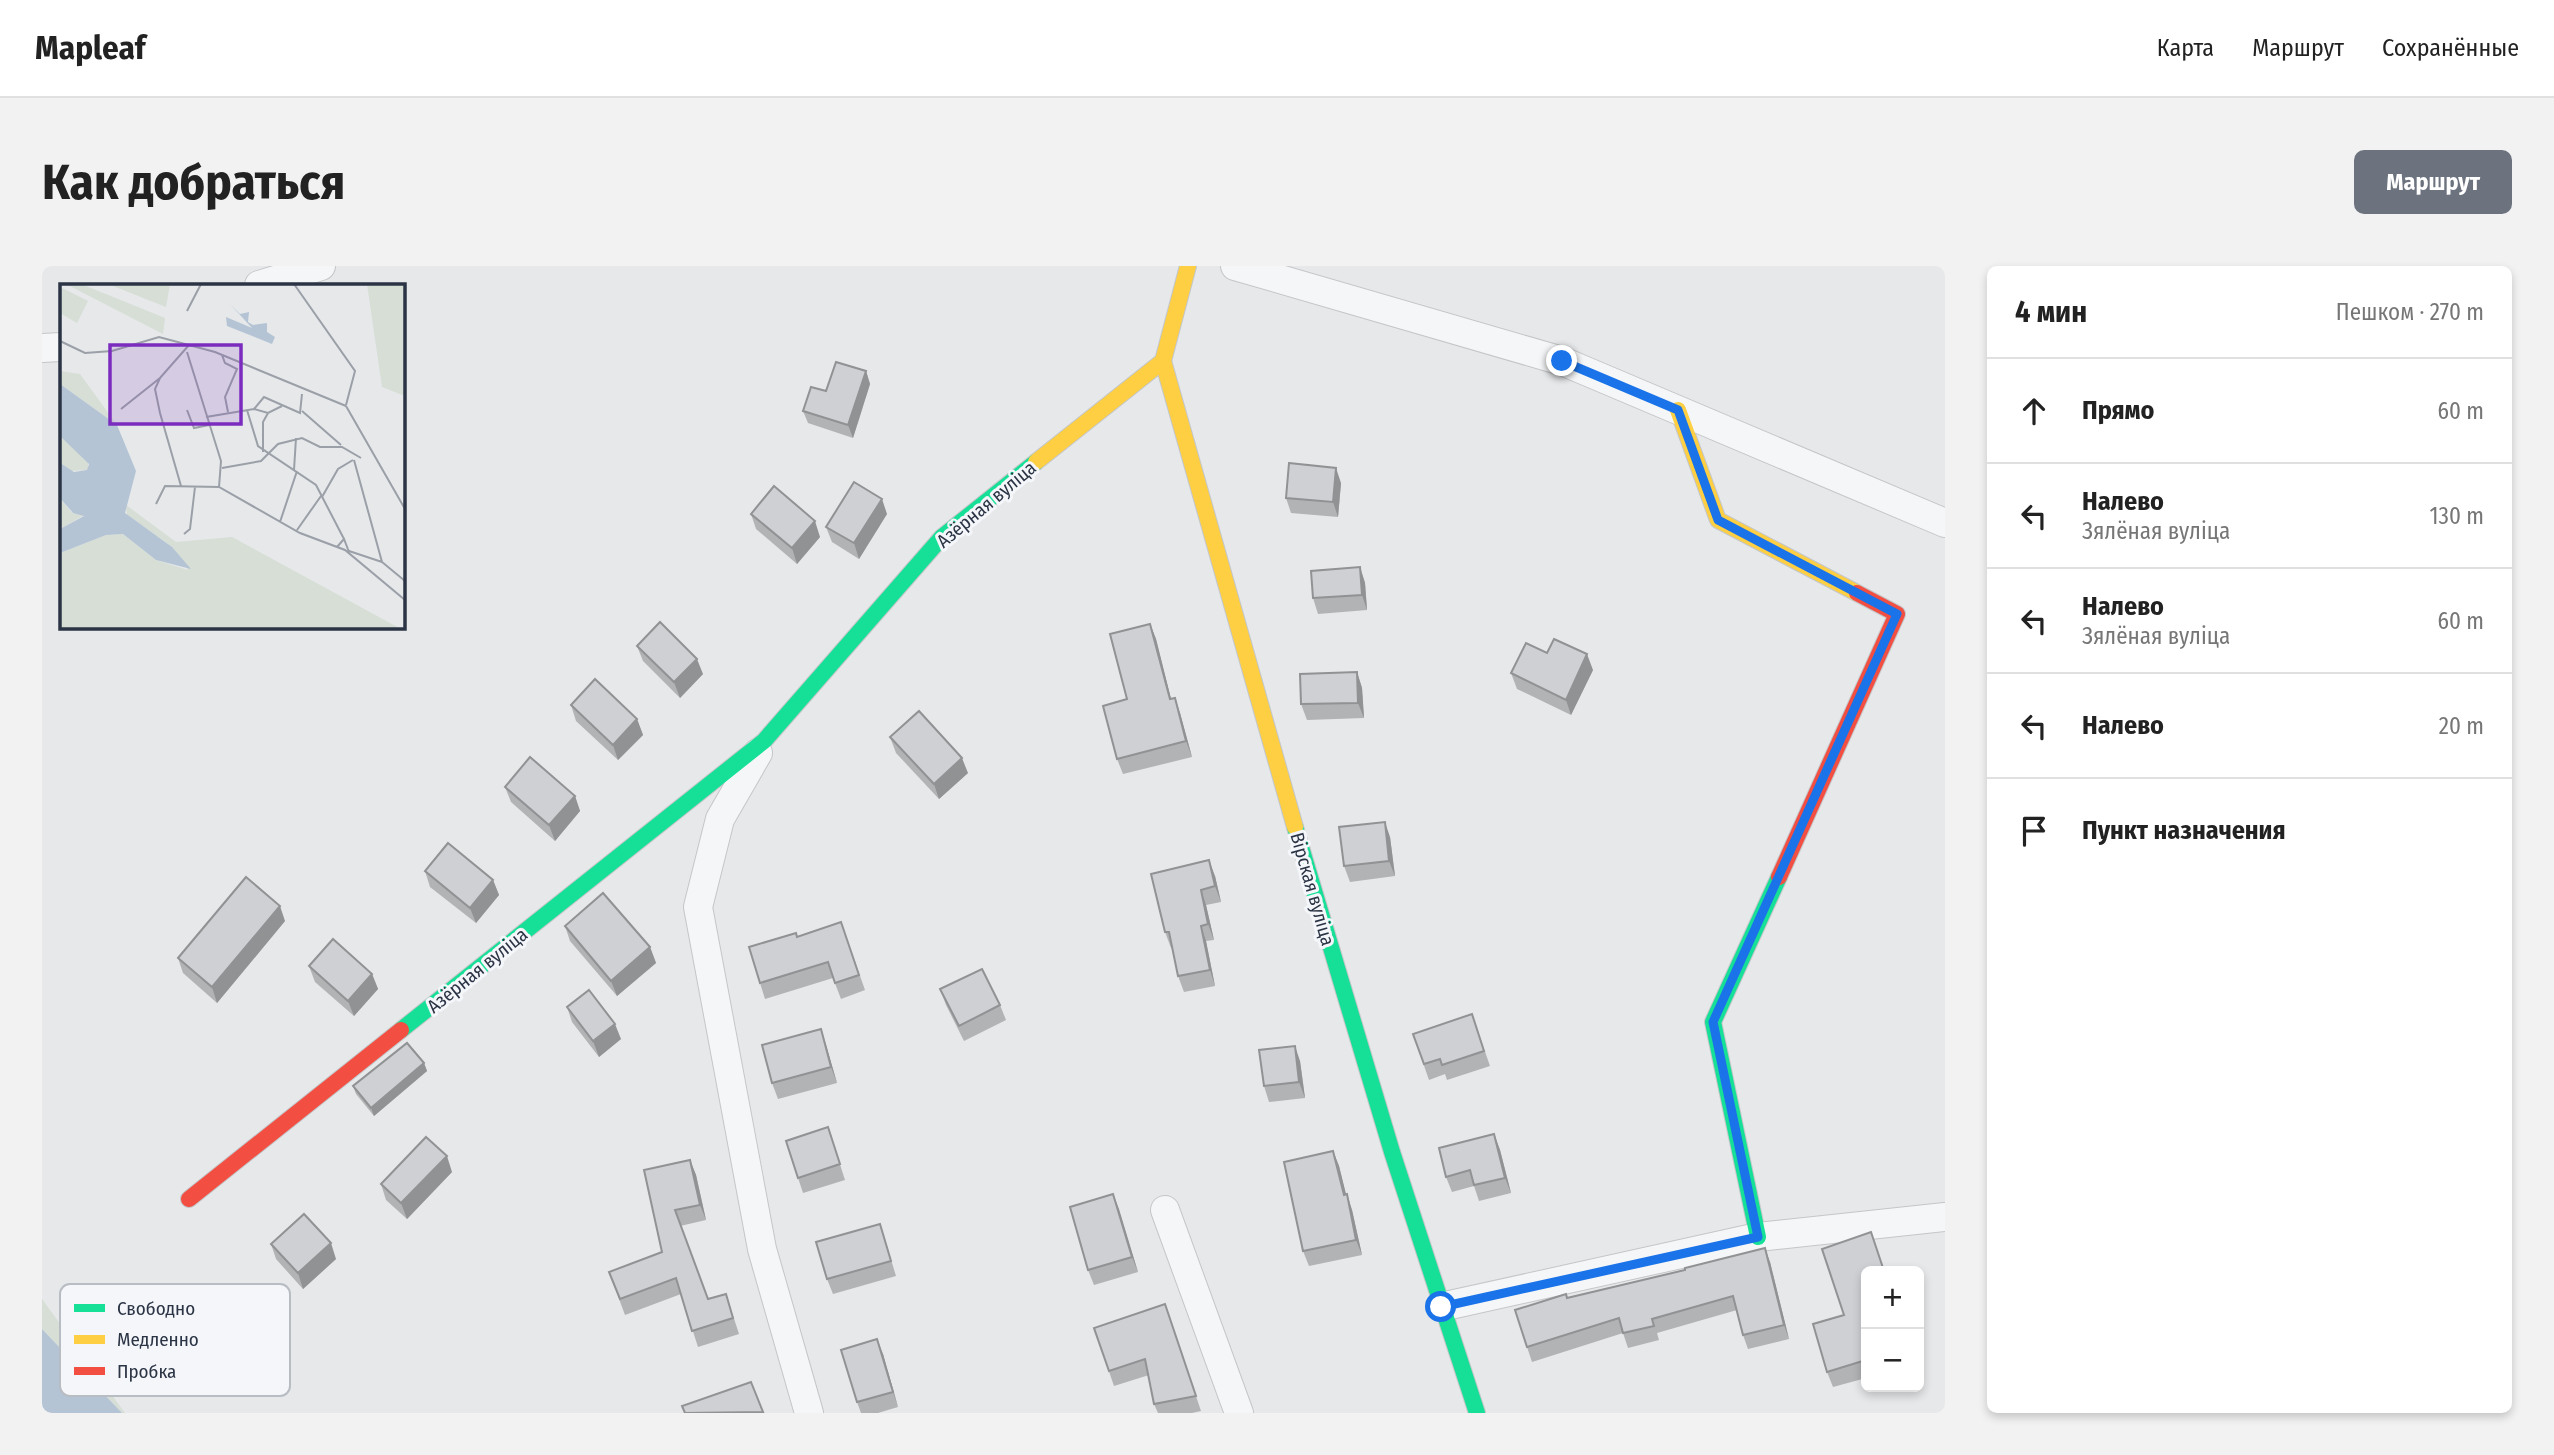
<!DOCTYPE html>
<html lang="ru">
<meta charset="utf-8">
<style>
:root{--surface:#fff;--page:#f2f2f2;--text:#222;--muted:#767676;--line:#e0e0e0;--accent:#6c737f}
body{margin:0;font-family:"Fira Sans Condensed",sans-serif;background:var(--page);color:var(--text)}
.controls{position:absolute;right:21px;bottom:21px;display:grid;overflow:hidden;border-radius:10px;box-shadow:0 4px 10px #0003}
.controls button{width:63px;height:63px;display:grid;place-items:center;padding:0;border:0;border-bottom:2px solid var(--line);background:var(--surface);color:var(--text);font:35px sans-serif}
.stop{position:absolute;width:21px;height:21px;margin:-16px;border:5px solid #1a73e8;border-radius:50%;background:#fff}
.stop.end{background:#1a73e8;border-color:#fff;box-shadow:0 2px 7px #0008}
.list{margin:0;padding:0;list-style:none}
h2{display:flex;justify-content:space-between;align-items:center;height:91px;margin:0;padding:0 28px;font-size:30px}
h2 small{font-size:23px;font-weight:400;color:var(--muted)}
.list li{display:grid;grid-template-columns:46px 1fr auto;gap:21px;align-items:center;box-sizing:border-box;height:105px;padding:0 28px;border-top:2px solid var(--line)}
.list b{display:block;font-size:26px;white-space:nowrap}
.list p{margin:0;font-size:23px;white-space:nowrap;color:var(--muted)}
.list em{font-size:23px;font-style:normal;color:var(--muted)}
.icon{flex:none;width:38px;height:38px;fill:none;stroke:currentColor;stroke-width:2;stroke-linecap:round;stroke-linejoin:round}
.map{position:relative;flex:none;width:1903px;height:1147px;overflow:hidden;border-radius:10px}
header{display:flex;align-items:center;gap:42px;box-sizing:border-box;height:98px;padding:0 35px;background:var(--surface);border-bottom:2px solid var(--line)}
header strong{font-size:33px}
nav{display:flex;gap:38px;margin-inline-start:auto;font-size:24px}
.intro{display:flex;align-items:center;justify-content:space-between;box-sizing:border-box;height:168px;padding:0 42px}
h1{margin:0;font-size:49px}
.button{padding:18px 32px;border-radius:10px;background:var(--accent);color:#fff;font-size:24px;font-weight:700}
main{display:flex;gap:42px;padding:0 42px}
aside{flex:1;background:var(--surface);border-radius:10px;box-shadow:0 4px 10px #0003}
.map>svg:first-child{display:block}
</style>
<header>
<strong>Mapleaf</strong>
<nav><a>Карта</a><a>Маршрут</a><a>Сохранённые</a></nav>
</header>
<div class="intro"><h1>Как добраться</h1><a class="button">Маршрут</a></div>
<main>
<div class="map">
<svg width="1903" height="1147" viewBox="0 0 1903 1147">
<rect width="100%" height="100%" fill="#e6e8ea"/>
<path fill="#d6ded6" d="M 0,1033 L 83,1147 L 80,1147 L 0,1063 Z"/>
<path fill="#b4c4d5" d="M 0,1063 L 80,1147 L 0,1147 Z"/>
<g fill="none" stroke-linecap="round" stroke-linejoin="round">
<defs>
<g id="street">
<path d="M 1193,0 L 1520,95 L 1903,257"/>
<path d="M 217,19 L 279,0"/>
<path d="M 0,82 L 19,81"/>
<path d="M 716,487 L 678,553 L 656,641 L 720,983 L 767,1147"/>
<path d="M 1123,944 L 1197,1147"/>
<path d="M 1399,1041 L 1716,971 L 1903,951"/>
</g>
<g id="fast">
<path d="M 1253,561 L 1350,886 L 1435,1147"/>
<path d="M 359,764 L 722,475 L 900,271 L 994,196"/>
<path d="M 1716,971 L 1671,756 L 1737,611"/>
</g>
<g id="slow">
<path d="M 1121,95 L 1253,561"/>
<path d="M 1636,144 L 1676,254 L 1815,327"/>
<path d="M 994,196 L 1121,95 L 1146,0"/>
</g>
<g id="jam">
<path d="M 1737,611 L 1855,348 L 1815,327"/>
<path d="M 147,933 L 359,764"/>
</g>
</defs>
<use href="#street" stroke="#c4c6c8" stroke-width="30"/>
<use href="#fast" stroke="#c4c6c8" stroke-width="18"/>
<use href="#slow" stroke="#c4c6c8" stroke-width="18"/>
<use href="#jam" stroke="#c4c6c8" stroke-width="18"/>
<use href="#street" stroke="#f5f6f7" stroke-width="28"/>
<use href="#fast" stroke="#16e098" stroke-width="16"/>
<use href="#slow" stroke="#ffcf43" stroke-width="16"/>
<use href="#jam" stroke="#f24e42" stroke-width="16"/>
</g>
<g fill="#b1b3b5">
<path d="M 824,105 L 828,118 L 811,172 L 766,157 L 761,145 L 784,125 Z"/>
<path d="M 1299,217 L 1296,251 L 1249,247 L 1244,232 Z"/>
<path d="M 709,248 L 778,271 L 755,298 L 714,263 Z"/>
<path d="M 845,248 L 817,293 L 790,276 L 784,261 Z"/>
<path d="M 1318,301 L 1323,317 L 1325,344 L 1276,348 L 1271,332 Z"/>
<path d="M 1108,358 L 1114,373 L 1129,433 L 1138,447 L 1150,491 L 1081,508 L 1075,493 L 1085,433 Z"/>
<path d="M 595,380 L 661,408 L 638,432 L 601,395 Z"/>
<path d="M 1505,387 L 1551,404 L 1529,449 L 1475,423 L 1469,407 Z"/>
<path d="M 1315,406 L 1320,422 L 1322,452 L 1265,454 L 1259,438 Z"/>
<path d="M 529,439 L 595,453 L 601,469 L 576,494 L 534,455 Z"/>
<path d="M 848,471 L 926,507 L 897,533 L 854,487 Z"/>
<path d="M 463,521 L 533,530 L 538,545 L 513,575 L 469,536 Z"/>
<path d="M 1348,571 L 1353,610 L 1308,616 L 1302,600 Z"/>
<path d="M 383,605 L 451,614 L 457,629 L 434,657 L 388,621 Z"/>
<path d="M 1109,608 L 1173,610 L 1179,636 L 1164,639 L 1172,674 L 1164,675 L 1173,720 L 1142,726 L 1136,710 L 1130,681 L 1129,682 L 1123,666 Z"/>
<path d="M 243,655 L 175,737 L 141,707 L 136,692 Z"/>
<path d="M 799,656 L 823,724 L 799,733 L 791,712 L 723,733 L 718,717 L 755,671 Z"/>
<path d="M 523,660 L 608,681 L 614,697 L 575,730 L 528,675 Z"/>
<path d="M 267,700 L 330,708 L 336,723 L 312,750 L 273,716 Z"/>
<path d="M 898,723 L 958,739 L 964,754 L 922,775 L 904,739 Z"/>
<path d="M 525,741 L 579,773 L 557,791 L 530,756 Z"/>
<path d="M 1430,748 L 1448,800 L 1405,814 L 1403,808 L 1387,814 L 1371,768 Z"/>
<path d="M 784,779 L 795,817 L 736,833 L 730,817 Z"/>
<path d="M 1258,795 L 1263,832 L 1227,836 L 1222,820 Z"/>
<path d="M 382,797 L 385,805 L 332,850 L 314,828 L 311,820 Z"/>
<path d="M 1452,868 L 1458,884 L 1469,927 L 1437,935 L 1432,920 L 1410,926 L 1404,911 Z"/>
<path d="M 744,875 L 791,877 L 803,914 L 761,927 Z"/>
<path d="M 1291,885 L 1297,900 L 1304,929 L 1310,944 L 1320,989 L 1267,1000 L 1261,985 Z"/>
<path d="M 648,894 L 654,909 L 664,954 L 638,960 L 666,1033 L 684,1028 L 697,1068 L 656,1081 L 639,1028 L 583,1049 L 567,1006 L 620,986 Z"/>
<path d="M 410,906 L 365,953 L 344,934 L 339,918 Z"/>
<path d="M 1071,928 L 1096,1006 L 1052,1019 L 1046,1004 Z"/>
<path d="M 838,958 L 854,1010 L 791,1028 L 785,1013 Z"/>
<path d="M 229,978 L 294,993 L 261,1023 L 234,993 Z"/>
<path d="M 1728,996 L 1747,1073 L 1706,1083 L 1701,1069 L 1695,1044 L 1615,1067 L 1617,1074 L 1586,1082 L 1581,1067 L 1490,1096 L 1485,1081 L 1525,1032 Z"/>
<path d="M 1824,1005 L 1824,1112 L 1791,1121 L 1785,1106 Z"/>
<path d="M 1123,1038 L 1159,1145 L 1150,1147 L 1116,1147 L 1112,1138 L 1107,1109 L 1072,1120 L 1052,1062 Z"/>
<path d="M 841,1088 L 856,1141 L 836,1147 L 819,1147 L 815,1136 Z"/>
</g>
<g fill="#909294">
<path d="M 824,105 L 828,118 L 811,172 L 806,159 Z"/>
<path d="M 1294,202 L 1299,217 L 1296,251 L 1291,236 Z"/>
<path d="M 840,233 L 845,248 L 817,293 L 812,277 Z"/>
<path d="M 773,255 L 778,271 L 755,298 L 750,282 Z"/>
<path d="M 1318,301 L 1323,317 L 1325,344 L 1320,329 Z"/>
<path d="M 1108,358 L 1114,373 L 1133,449 L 1128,433 Z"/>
<path d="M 1545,388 L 1551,404 L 1529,449 L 1524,434 Z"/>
<path d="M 655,393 L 661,408 L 638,432 L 632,416 Z"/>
<path d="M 1315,406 L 1320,422 L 1322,452 L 1316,437 Z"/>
<path d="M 1133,432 L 1138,447 L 1150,491 L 1144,475 Z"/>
<path d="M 595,453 L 601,469 L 576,494 L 571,479 Z"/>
<path d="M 920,492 L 926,507 L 897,533 L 892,518 Z"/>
<path d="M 533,530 L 538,545 L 513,575 L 507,559 Z"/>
<path d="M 1343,556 L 1348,571 L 1353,610 L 1347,595 Z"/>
<path d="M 1167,594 L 1173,610 L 1179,636 L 1173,620 Z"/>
<path d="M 451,614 L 457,629 L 434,657 L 428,642 Z"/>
<path d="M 1159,624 L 1164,639 L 1172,674 L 1166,658 Z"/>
<path d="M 238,640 L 243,655 L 175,737 L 170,721 Z"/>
<path d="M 1159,660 L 1164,675 L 1173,720 L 1168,704 Z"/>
<path d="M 608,681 L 614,697 L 575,730 L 569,715 Z"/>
<path d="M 330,708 L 336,723 L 312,750 L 306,735 Z"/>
<path d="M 573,758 L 579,773 L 557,791 L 551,775 Z"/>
<path d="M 779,763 L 784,779 L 795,817 L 789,801 Z"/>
<path d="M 1253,780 L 1258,795 L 1263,832 L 1257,816 Z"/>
<path d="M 382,797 L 385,805 L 332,850 L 329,842 Z"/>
<path d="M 1452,868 L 1458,884 L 1469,927 L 1463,912 Z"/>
<path d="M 1291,885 L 1297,900 L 1308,944 L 1302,929 Z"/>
<path d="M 405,890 L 410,906 L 365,953 L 359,937 Z"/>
<path d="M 648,894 L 654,909 L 664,954 L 658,939 Z"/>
<path d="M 1071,928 L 1077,943 L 1096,1006 L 1090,991 Z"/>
<path d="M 1305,928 L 1310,944 L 1320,989 L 1314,974 Z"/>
<path d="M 289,977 L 294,993 L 261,1023 L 256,1007 Z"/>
<path d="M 1723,982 L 1728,996 L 1747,1073 L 1742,1059 Z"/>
<path d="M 835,1073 L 841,1088 L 856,1141 L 851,1126 Z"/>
</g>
<g fill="#ced0d3" stroke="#909294" stroke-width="2">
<path d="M 794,96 L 824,105 L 806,159 L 761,145 L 769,121 L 784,125 Z"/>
<path d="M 1247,197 L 1294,202 L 1291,236 L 1244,232 Z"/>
<path d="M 812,216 L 840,233 L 812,277 L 784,261 Z"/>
<path d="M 732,220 L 773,255 L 750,282 L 709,248 Z"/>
<path d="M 1318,301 L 1320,329 L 1271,332 L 1269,305 Z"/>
<path d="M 618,356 L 655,393 L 632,416 L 595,380 Z"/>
<path d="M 1108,358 L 1128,433 L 1133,432 L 1144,475 L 1075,493 L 1061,440 L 1085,433 L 1068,368 Z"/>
<path d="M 1512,373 L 1545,388 L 1524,434 L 1469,407 L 1484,377 L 1505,387 Z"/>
<path d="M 1315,406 L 1316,437 L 1259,438 L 1258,408 Z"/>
<path d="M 553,413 L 595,453 L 571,479 L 529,439 Z"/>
<path d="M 877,445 L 920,492 L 892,518 L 848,471 Z"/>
<path d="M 488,491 L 533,530 L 507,559 L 463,521 Z"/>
<path d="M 1343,556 L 1347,595 L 1302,600 L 1297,561 Z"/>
<path d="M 406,577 L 451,614 L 428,642 L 383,605 Z"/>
<path d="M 1167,594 L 1173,620 L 1159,624 L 1166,658 L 1159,660 L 1168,704 L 1136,710 L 1127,666 L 1123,666 L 1109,608 Z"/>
<path d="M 204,611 L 238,640 L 170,721 L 136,692 Z"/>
<path d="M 561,627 L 608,681 L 569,715 L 523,660 Z"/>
<path d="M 799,656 L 817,709 L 793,717 L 786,696 L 718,717 L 707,681 L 754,667 L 755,671 Z"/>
<path d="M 291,673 L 330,708 L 306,735 L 267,700 Z"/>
<path d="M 940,703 L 958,739 L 917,760 L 898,723 Z"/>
<path d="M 547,724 L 573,758 L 551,775 L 525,741 Z"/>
<path d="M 1430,748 L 1442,785 L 1400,799 L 1398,793 L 1382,798 L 1371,768 Z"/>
<path d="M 779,763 L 789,801 L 730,817 L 720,779 Z"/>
<path d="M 365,777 L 382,797 L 329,842 L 311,820 Z"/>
<path d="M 1253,780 L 1257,816 L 1222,820 L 1217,784 Z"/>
<path d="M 786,861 L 798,898 L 756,912 L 744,875 Z"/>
<path d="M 1452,868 L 1463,912 L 1432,919 L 1428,904 L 1404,911 L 1397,882 Z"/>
<path d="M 384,871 L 405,890 L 359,937 L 339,918 Z"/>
<path d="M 1291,885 L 1302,929 L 1305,928 L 1314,974 L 1261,985 L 1242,896 Z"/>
<path d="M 648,894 L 658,939 L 633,944 L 666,1033 L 684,1028 L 691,1052 L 650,1065 L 634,1012 L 578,1033 L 567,1006 L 620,986 L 602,904 Z"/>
<path d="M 1071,928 L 1090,991 L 1046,1004 L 1028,941 Z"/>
<path d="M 262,948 L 289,977 L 256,1007 L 229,978 Z"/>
<path d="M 838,958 L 849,995 L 785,1013 L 774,976 Z"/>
<path d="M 1829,966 L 1842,1005 L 1824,1005 L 1824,1094 L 1785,1106 L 1771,1058 L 1802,1049 L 1780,983 Z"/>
<path d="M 1723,982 L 1742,1059 L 1701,1069 L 1691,1030 L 1610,1053 L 1612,1060 L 1581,1067 L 1577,1052 L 1485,1081 L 1473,1044 L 1524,1028 L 1525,1032 L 1643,1004 L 1643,1002 Z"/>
<path d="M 1123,1038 L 1154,1130 L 1112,1138 L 1103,1093 L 1067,1105 L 1052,1062 Z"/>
<path d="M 835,1073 L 851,1126 L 815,1136 L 799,1084 Z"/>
<path d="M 709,1116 L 721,1146 L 643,1147 L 640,1140 Z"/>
</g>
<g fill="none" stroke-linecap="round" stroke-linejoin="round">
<path stroke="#1a73e8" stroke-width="9" d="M 1399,1041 L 1716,971 L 1671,756 L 1855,348 L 1676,254 L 1636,144 L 1520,95"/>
</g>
<g text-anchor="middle" stroke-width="6" stroke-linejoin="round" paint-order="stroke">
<g font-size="19" fill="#2b3445" stroke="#f4f6f9">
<text transform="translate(944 238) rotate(-40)" y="7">Азёрная вуліца</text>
<text transform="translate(1271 623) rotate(74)" y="7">Вірская вуліца</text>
<text transform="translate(435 704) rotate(-39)" y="7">Азёрная вуліца</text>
</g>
</g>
<g transform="translate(18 18)">
<rect width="345" height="345" fill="#e6e8ea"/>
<path d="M 6,0 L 21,0 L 105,34 L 103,50 ZM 48,0 L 110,0 L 106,23 ZM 307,0 L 345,0 L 345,112 L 322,103 ZM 0,3 L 28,17 L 17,39 L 0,29 ZM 0,87 L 20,90 L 57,141 L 0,100 ZM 0,152 L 28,177 L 28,186 L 10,187 L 0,179 ZM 0,214 L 12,229 L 24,231 L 0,245 ZM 66,221 L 116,258 L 172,253 L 341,345 L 0,345 L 0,269 L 46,251 L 63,250 L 96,276 L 128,286 L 107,259 L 67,231 Z" fill="#d6ded6"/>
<path d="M 170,20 L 180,30 L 189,28 L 188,38 L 193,41 L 207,39 L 207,48 L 215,53 L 212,60 L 167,42 L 166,33 L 192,44 ZM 0,100 L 57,141 L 76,187 L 65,229 L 112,263 L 131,285 L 96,276 L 63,250 L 46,251 L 0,269 L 0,245 L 24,232 L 13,229 L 0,214 L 0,179 L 14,188 L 27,186 L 29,180 L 0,152 Z" fill="#b4c4d5"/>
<path fill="none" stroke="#9ba0a8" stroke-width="2" d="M 234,0 L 295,87 L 286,121M 127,27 L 141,0M 0,57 L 25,69 L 52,67 L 99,53 L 155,68 L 286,122M 127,68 L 161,177 L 159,203M 162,71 L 165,79 L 177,85 L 165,113 L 168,128M 100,94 L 95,105 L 100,129 L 121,202M 286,122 L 345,225M 61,125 L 100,94 L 129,61M 194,125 L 204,113 L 240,129 L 242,110M 127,126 L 134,144 L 149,141M 187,126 L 198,162 L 256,201 L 284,255M 242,127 L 281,161M 146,133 L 194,125 L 208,129 L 222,122M 203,168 L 203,138 L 208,129M 294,176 L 322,278 L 345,297M 162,184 L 201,177 L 218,160 L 242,154 L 260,163 L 282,163 L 301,174M 234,186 L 236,154M 262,213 L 278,185 L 293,176M 96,220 L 105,202 L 159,203 L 240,249 L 285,266 L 345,316M 220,238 L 237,187M 237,246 L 261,212M 124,250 L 130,245 L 135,203M 277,263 L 284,255 L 289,268M 289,267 L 322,278"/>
<path fill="#7b2cbf" fill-opacity="0.15" stroke="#7b2cbf" stroke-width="3.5" d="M 50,61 L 181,61 L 181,140 L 50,140 Z"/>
<rect width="345" height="345" fill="none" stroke="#2b3445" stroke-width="3.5"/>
</g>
<rect x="18" y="1018" width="230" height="112" rx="10" fill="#f4f6f9" stroke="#b8bcc3" stroke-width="2"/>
<rect x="32" y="1038" width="31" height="8" fill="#16e098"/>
<rect x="32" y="1069" width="31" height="9" fill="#ffcf43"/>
<rect x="32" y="1101" width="31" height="8" fill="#f24e42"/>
<g font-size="19" fill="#2b3445">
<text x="75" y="1049">Свободно</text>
<text x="75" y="1080">Медленно</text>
<text x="75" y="1112">Пробка</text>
</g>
</svg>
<div class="controls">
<button>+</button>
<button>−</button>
</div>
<div class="stop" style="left:1399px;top:1041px"></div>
<div class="stop end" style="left:1520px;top:95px"></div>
</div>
<aside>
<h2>4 мин<small>Пешком · 270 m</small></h2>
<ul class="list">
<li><svg class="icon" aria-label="ahead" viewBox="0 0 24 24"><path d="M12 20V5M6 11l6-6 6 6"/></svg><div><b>Прямо</b></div><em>60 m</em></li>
<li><svg class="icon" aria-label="left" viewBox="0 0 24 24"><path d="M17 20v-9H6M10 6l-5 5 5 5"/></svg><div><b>Налево</b><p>Зялёная вуліца</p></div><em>130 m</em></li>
<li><svg class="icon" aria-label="left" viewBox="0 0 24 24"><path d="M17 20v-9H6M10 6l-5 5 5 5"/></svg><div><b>Налево</b><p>Зялёная вуліца</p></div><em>60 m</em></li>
<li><svg class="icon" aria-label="left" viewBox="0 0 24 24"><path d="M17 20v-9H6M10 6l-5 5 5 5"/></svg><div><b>Налево</b></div><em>20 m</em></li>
<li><svg class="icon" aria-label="arrive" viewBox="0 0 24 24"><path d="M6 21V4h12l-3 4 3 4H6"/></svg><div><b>Пункт назначения</b></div></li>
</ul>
</aside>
</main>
